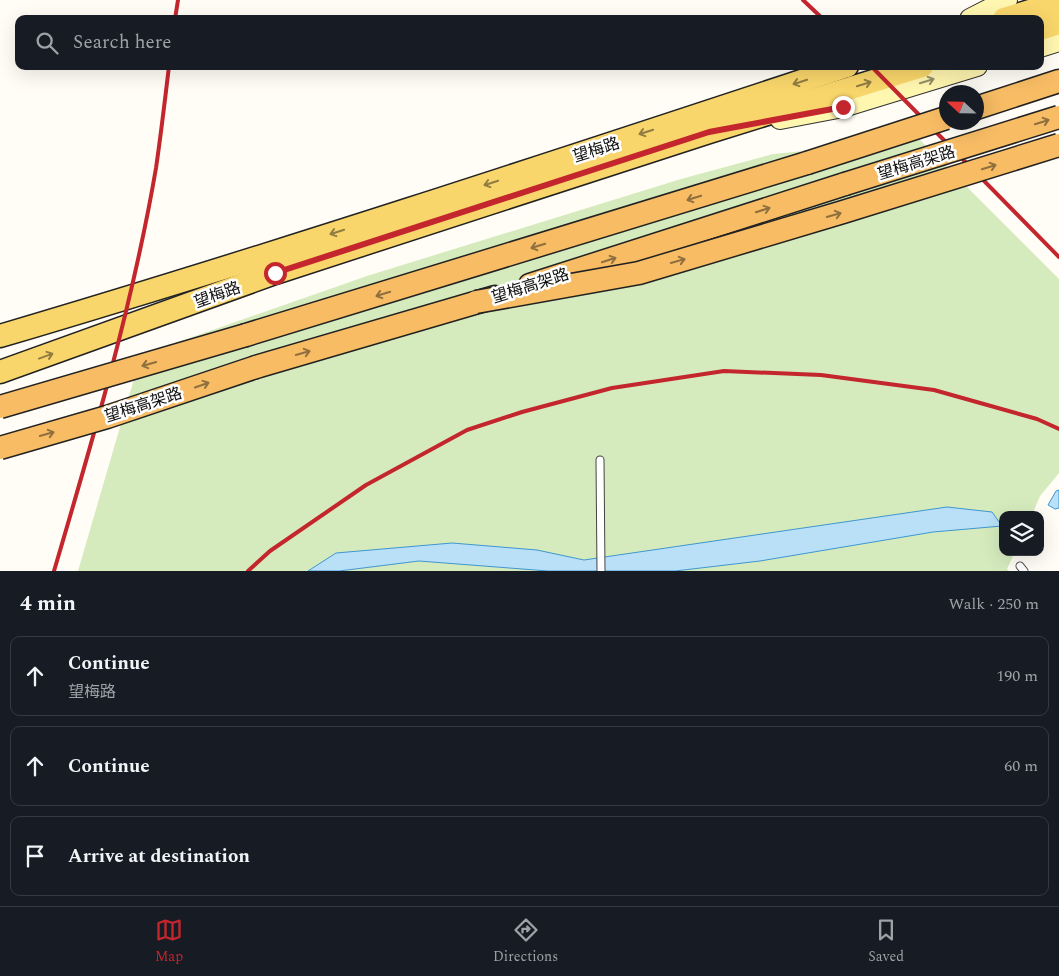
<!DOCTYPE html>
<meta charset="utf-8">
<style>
:root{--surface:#171b24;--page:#20242c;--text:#f1f3f6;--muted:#9ea1a6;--line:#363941;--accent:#c4262e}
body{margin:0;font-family:Spectral,"Noto Sans SC",serif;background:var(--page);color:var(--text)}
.controls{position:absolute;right:15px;bottom:15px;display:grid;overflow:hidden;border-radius:10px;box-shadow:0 5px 20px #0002}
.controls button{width:45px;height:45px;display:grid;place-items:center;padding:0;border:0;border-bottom:1px solid var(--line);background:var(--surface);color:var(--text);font:25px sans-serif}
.compass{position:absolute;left:939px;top:85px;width:45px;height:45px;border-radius:50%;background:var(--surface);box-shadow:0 5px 20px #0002;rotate:292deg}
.stop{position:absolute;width:15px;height:15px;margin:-11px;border:4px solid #c4262e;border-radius:50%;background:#fff}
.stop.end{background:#c4262e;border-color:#fff;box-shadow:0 1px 5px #0008}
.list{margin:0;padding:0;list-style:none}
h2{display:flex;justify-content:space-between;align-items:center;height:65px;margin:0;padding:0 20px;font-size:21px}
h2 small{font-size:16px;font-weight:400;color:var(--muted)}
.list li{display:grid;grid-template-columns:32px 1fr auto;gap:15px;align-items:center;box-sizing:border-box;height:80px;margin:0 10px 10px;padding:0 10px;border:1px solid var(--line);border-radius:10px}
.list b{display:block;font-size:19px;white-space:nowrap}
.list p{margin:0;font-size:16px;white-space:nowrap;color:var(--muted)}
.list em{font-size:16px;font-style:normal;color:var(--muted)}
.icon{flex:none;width:28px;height:28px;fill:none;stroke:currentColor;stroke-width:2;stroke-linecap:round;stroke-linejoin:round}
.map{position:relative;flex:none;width:1059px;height:571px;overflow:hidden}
.search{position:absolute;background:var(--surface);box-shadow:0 5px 20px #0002;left:15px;right:15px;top:15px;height:55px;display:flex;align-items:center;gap:12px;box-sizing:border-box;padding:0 18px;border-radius:10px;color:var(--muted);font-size:19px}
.sheet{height:335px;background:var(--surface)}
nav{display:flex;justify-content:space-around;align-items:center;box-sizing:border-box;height:70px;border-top:1px solid var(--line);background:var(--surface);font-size:14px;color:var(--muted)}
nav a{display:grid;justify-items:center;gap:2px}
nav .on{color:var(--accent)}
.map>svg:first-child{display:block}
</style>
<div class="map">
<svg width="1059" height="571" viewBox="0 0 1059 571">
<rect width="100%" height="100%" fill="#fffdf5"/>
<path fill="#d5ebbd" d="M 903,123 L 1059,279 L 1059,473 L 1040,496 L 1032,515 L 1003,515 L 1003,552 L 1015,552 L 1007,569 L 1009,571 L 78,571 L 141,355 L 370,275 L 681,179 L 773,154 L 834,148 Z"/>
<g fill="#b9e0f7" stroke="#3f96cf">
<path d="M 1059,490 L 1059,508 L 1055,509 L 1048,505 L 1056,491 Z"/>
<path d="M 947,507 L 992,512 L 1002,526 L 933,532 L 760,561 L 675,571 L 548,571 L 419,561 L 339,571 L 308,571 L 336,553 L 452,543 L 537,550 L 584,560 Z"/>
</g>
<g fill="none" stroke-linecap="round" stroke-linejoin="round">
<defs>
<g id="service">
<path d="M 600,460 L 601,571"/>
<path d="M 1020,566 L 1024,571"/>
</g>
<g id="secondary">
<path d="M 970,19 L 1007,0"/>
<path d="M 1040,47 L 1059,41"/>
<path d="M 780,119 L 843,107 L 977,66"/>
</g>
<g id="primary">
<path d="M 1004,19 L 1059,2"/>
<path d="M 1040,29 L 1059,23"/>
<path d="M 0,336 C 284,252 565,159 847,66"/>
<path d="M 0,372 L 275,273 L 709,132 L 922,66"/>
</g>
<g id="trunk">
<path d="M 976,108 L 1059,81"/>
<path d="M 530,285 L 845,184"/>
<path d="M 246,335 L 807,163"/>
<path d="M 256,367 L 495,297"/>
</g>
</defs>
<use href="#service" stroke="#444" stroke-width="9"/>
<use href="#secondary" stroke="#333" stroke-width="22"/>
<use href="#primary" stroke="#222" stroke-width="25"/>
<use href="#trunk" stroke="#222" stroke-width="25"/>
<use href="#service" stroke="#fff" stroke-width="7"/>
<use href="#secondary" stroke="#fff6b0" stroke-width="20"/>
<use href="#primary" stroke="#f9d66b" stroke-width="22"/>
<use href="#trunk" stroke="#f7bc64" stroke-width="22"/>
<g stroke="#c4262e" stroke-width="4">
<path d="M 803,0 L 823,19"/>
<path d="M 175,19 L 178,0"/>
<path d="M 871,66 L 1059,257"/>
<path d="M 54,571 C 93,439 133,303 156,168 C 161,134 165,100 169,66"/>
<path d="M 248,571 L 270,551 L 366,485 L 467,430 L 522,412 L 612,388 L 724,371 L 821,375 L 934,390 L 1037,419 L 1059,429"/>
</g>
<defs>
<g id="trunk-bridge">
<path d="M 807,163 L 946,118"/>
<path d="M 845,184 L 1059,117"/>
<path d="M 476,302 L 639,273 L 843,212 L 1059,145"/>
<path d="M 0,407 L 246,335"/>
<path d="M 0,448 L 107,417 L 256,367"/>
</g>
</defs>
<use href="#trunk-bridge" stroke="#222" stroke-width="25" stroke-linecap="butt"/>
<use href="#trunk-bridge" stroke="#f7bc64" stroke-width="22"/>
</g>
<defs><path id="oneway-shaft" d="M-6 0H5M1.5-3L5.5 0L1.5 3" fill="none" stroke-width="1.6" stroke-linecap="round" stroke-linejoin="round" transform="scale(1.25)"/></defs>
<use stroke="#948f68" href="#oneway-shaft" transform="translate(927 81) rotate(-17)"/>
<g stroke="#917d42">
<use href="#oneway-shaft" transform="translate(800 82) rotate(162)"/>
<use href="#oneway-shaft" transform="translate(864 84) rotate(-17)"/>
<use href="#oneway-shaft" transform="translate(646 132) rotate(162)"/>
<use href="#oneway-shaft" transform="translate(491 183) rotate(162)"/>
<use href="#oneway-shaft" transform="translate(337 232) rotate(162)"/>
<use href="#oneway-shaft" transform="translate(46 356) rotate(-20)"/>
</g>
<g stroke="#906f3f">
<use href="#oneway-shaft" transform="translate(1042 122) rotate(-17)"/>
<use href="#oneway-shaft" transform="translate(989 167) rotate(-17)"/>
<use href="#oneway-shaft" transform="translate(694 198) rotate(163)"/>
<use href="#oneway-shaft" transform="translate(763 210) rotate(-18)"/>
<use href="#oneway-shaft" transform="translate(834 215) rotate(-16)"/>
<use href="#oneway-shaft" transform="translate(538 246) rotate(163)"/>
<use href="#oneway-shaft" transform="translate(609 260) rotate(-18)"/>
<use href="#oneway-shaft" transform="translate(678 261) rotate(-16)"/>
<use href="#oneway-shaft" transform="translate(383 294) rotate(163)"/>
<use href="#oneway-shaft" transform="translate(303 353) rotate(-16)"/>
<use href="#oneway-shaft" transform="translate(149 364) rotate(164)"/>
<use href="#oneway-shaft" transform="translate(202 385) rotate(-19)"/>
<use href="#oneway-shaft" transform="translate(47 434) rotate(-16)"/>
</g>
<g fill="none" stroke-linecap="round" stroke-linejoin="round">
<path stroke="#c4262e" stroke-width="6" d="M 275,273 L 709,132 L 843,107"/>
</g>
<g text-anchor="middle" stroke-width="5" stroke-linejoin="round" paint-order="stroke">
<g font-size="16" fill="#111" stroke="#fff">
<text transform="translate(596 149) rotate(-18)" y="6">望梅路</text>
<text transform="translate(916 162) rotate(-17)" y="6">望梅高架路</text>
<text transform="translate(530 285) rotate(-18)" y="6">望梅高架路</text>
<text transform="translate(217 294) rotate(-20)" y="6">望梅路</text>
<text transform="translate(143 404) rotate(-18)" y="6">望梅高架路</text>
</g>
</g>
</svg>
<div class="controls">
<button><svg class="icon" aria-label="layers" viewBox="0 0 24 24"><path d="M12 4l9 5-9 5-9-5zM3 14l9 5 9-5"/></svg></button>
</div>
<svg class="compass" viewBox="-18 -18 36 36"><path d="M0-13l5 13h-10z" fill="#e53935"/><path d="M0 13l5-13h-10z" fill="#9ea1a6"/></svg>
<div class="stop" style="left:275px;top:273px"></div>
<div class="stop end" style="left:843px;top:107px"></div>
<div class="search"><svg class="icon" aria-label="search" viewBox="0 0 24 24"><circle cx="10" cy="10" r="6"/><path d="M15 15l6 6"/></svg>Search here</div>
</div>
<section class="sheet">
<h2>4 min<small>Walk · 250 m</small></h2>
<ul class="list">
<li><svg class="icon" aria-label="ahead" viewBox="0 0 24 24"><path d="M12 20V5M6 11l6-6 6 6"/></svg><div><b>Continue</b><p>望梅路</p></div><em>190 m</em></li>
<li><svg class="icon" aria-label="ahead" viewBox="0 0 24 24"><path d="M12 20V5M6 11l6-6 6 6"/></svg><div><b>Continue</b></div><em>60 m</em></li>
<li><svg class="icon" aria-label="arrive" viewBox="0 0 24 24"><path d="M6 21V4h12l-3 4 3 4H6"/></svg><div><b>Arrive at destination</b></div></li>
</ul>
</section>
<nav>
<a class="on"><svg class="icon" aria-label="map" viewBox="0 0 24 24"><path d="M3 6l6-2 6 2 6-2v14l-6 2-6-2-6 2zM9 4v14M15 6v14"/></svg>Map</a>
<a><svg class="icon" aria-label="directions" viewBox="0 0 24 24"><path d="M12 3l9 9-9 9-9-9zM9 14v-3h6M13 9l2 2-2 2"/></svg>Directions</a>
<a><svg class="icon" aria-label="saved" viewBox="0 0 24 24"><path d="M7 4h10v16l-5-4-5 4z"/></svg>Saved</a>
</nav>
